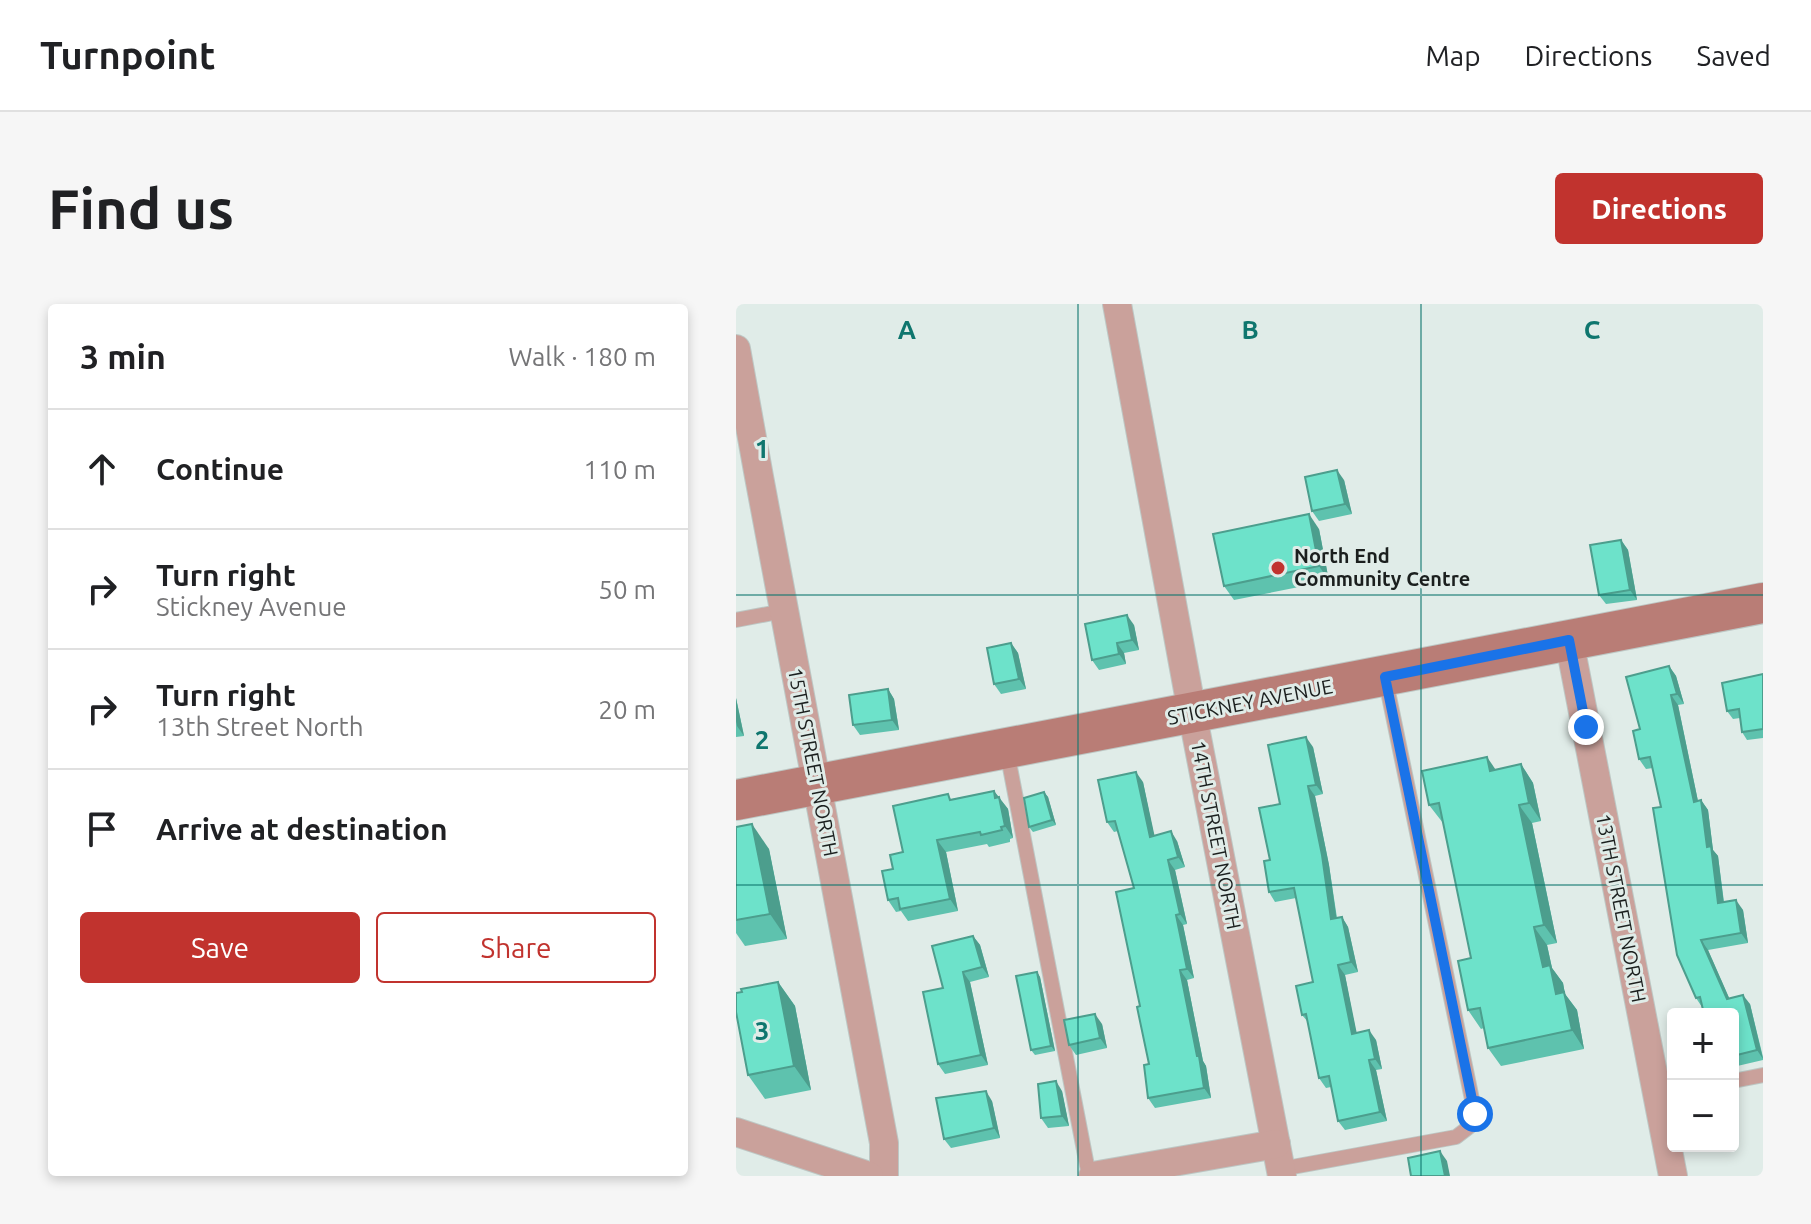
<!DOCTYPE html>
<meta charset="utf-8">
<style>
:root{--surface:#fff;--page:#f6f6f6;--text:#202124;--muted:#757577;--line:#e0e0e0;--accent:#c1332e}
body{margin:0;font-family:Ubuntu,sans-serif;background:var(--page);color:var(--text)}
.controls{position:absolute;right:24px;bottom:24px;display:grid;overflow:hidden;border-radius:8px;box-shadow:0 4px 12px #0003}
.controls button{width:72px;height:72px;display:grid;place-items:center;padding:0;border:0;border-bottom:2px solid var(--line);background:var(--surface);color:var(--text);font:40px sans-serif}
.stop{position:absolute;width:24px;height:24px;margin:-18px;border:6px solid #1a73e8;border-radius:50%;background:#fff}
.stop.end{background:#1a73e8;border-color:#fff;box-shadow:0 2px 8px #0008}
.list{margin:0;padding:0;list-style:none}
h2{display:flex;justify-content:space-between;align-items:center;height:104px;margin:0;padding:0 32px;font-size:34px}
h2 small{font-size:26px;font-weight:400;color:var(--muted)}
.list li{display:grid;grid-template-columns:52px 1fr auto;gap:24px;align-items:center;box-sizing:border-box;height:120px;padding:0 32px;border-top:2px solid var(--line)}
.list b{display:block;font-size:30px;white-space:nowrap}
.list p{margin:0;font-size:26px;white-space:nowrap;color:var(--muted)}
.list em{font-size:26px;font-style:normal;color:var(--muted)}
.actions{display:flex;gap:16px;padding:24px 32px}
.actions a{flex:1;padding:18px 0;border:2px solid var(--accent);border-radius:8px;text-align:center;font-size:28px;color:var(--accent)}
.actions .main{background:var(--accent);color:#fff}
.icon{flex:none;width:44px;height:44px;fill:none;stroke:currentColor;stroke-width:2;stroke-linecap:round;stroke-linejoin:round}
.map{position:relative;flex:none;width:1027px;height:872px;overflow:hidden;border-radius:8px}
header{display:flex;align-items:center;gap:48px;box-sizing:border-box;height:112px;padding:0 40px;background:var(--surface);border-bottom:2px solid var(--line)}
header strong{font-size:38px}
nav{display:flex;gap:44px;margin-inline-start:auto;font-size:28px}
.intro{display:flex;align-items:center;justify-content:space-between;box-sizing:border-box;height:192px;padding:0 48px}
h1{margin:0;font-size:56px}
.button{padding:20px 36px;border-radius:8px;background:var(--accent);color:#fff;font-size:28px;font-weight:700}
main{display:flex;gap:48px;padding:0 48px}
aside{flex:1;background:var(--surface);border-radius:8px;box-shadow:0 4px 12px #0003}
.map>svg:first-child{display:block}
</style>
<header>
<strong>Turnpoint</strong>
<nav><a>Map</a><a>Directions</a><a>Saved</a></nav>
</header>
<div class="intro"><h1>Find us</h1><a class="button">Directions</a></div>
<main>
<aside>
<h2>3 min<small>Walk · 180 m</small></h2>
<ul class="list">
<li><svg class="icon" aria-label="ahead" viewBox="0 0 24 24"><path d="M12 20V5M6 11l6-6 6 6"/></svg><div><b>Continue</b></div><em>110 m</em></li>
<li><svg class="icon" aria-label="right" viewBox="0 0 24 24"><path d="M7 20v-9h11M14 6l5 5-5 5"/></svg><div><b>Turn right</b><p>Stickney Avenue</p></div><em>50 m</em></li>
<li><svg class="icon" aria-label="right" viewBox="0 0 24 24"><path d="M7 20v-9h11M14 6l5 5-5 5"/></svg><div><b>Turn right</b><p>13th Street North</p></div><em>20 m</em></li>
<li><svg class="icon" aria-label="arrive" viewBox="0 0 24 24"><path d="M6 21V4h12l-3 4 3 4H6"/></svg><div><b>Arrive at destination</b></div></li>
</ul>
<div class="actions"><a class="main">Save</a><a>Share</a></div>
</aside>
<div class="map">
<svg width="1027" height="872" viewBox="0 0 1027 872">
<rect width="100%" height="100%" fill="#e0ece8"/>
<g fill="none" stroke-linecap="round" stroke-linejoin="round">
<defs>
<g id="lane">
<path d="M 0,316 L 47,307"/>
<path d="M 271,448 L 353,872"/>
<path d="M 997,777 L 1027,771"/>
<path d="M 545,865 L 720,833 L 733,823 L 739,810 L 649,373"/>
</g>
<g id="street">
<path d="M 381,0 L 456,408 L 546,872"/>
<path d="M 0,45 C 47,310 99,574 148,839 L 148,872"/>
<path d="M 833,336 L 937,872"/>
<path d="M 0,828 L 133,872"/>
<path d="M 357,872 L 540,840"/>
</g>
<path id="secondary" d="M 0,496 L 1027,299"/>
</defs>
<use href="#lane" stroke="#bdc7c4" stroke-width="16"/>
<use href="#street" stroke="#bdc7c4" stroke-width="30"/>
<use href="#secondary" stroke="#bdc7c4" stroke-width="42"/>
<use href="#lane" stroke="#caa19b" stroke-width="14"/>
<use href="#street" stroke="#caa19b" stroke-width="28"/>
<use href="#secondary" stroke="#b97d76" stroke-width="40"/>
</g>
<g fill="#5ec2ae">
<path d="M 608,176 L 616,210 L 583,217 L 576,207 Z"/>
<path d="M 583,225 L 593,277 L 498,296 L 488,282 Z"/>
<path d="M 885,236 L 892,246 L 901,296 L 870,300 L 863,291 Z"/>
<path d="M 398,321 L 403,346 L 388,349 L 390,360 L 363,366 L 356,356 Z"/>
<path d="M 275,339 L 282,349 L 290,385 L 265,390 L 258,380 Z"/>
<path d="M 933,362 L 940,372 L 948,400 L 942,401 L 962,497 L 965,496 L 972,506 L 977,546 L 982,552 L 988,598 L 1007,606 L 1012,639 L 972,646 L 993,694 L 1014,700 L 1027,753 L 1027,756 L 997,763 L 997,710 L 966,703 L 960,694 L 925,503 L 917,464 L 910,465 L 903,455 L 904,425 Z"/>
<path d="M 1027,370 L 1027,434 L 1011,436 L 1006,428 L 1004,414 L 997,415 L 991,407 Z"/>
<path d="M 152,385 L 158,395 L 163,426 L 124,431 L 117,421 Z"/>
<path d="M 0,394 L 8,432 L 0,433 Z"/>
<path d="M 577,443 L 587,490 L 579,492 L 593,561 L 601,614 L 606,613 L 612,623 L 622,668 L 609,671 L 620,729 L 640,736 L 646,765 L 640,766 L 651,817 L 609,826 L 602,817 L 595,783 L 590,784 L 583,774 L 572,718 L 566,711 L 577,678 L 560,594 L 539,598 L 533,588 L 534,556 Z"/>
<path d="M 785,460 L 797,479 L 805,517 L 796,519 L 821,639 L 811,641 L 816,664 L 827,679 L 829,690 L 841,706 L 848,745 L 765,762 L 752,744 L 748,724 L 745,725 L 732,706 L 735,654 L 707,519 L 693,501 L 760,466 Z"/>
<path d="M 407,478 L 418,532 L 441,537 L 449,563 L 439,566 L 451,620 L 447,621 L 458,674 L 451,676 L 467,757 L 470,762 L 475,794 L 419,804 L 412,794 L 413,760 L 404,702 L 398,584 L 382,527 L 378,528 L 371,518 Z"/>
<path d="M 258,487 L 272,505 L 277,534 L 274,535 L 274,538 L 253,543 L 251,540 L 210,548 L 222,607 L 172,617 L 165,607 L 160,608 L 152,596 L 157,565 L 167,548 L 216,495 Z"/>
<path d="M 308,488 L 312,493 L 320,521 L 297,528 L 293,523 Z"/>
<path d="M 0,523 L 33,545 L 51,635 L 9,642 L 0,629 Z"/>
<path d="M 237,632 L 244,641 L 253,673 L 234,678 L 252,761 L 209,770 L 202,760 L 207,684 Z"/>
<path d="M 301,668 L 304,673 L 319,747 L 299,751 L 295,746 Z"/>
<path d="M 42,678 L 59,702 L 75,786 L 29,795 L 12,771 L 6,688 Z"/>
<path d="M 366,720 L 371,744 L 340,751 L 333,741 Z"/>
<path d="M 326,787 L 333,822 L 312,824 L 305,814 Z"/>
<path d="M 256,797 L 264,834 L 215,844 L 208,835 Z"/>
</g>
<g fill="#4c9e8d">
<path d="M 601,166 L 608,176 L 616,210 L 609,200 Z"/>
<path d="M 573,210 L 583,225 L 593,277 L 583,262 Z"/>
<path d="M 885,236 L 892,246 L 901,296 L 894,286 Z"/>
<path d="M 391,311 L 398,321 L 403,346 L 396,336 Z"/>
<path d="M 275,339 L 282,349 L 290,385 L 283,375 Z"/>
<path d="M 381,339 L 388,349 L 390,360 L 383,350 Z"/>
<path d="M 933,362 L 940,372 L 948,400 L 941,390 Z"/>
<path d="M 152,385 L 158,395 L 163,426 L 156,416 Z"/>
<path d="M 935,391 L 942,401 L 964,507 L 958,498 Z"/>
<path d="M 0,394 L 8,432 L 1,422 L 0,417 Z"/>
<path d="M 570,433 L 577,443 L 587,490 L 580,481 Z"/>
<path d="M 751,453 L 764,472 L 754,467 Z"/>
<path d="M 785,460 L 797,479 L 805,517 L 793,499 Z"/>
<path d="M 400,468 L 407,478 L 421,543 L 414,533 Z"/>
<path d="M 572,482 L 579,492 L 593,561 L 602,625 L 595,615 Z"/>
<path d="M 258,487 L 272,505 L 277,534 L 269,522 Z"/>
<path d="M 308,488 L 312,493 L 320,521 L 316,516 Z"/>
<path d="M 965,496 L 972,506 L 977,546 L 982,552 L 989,609 L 982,599 L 971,543 Z"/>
<path d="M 783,501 L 796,519 L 821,639 L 808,621 Z"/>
<path d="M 16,520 L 33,545 L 51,635 L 34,610 Z"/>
<path d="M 435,527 L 441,537 L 449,563 L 442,553 Z"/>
<path d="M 201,536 L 210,548 L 222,607 L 214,595 Z"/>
<path d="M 432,556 L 439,566 L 451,620 L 444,610 Z"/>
<path d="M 1000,596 L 1007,606 L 1012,639 L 1005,629 Z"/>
<path d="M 440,611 L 447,621 L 458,674 L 451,665 Z"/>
<path d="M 606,613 L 612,623 L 622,668 L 615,658 Z"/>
<path d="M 798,623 L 811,641 L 816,664 L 827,679 L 829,690 L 841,706 L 848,745 L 836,726 L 820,690 L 807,663 Z"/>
<path d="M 237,632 L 244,641 L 253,673 L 246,663 Z"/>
<path d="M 965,636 L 972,646 L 998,705 L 991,695 Z"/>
<path d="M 602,661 L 609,671 L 623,740 L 616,730 Z"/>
<path d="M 444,666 L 451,676 L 467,757 L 470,762 L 475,794 L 468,784 Z"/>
<path d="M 227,668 L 234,678 L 252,761 L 245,751 Z"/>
<path d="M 301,668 L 304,673 L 319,747 L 315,742 Z"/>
<path d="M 42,678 L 59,702 L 75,786 L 58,762 Z"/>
<path d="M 1007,691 L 1014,700 L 1027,755 L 1021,746 Z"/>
<path d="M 359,710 L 366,720 L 371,744 L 364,734 Z"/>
<path d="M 633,726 L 640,736 L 646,765 L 639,755 Z"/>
<path d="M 633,756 L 640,766 L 651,817 L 644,808 Z"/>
<path d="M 320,777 L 326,787 L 333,822 L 326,812 Z"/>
<path d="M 250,787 L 256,797 L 264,834 L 258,824 Z"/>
<path d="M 704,847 L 711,857 L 714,872 L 709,872 Z"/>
</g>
<g fill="#6de2ca" stroke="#4c9e8d" stroke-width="2">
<path d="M 601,166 L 609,200 L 576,207 L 569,173 Z"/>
<path d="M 573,210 L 583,262 L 488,282 L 477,230 Z"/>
<path d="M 885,236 L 894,286 L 863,291 L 854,241 Z"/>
<path d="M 391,311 L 396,336 L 381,339 L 383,350 L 356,356 L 349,320 Z"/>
<path d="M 275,339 L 283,375 L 258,380 L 251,344 Z"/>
<path d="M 933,362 L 941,390 L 935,391 L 958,498 L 965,496 L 971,543 L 975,542 L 982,599 L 1000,596 L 1005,629 L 965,636 L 991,695 L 1007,691 L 1021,746 L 997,752 L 997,710 L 968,710 L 964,693 L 960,694 L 941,651 L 917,504 L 925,503 L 914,453 L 903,455 L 897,427 L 904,425 L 890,373 Z"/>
<path d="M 1027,370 L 1027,425 L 1006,428 L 1003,405 L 991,407 L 986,379 Z"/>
<path d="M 152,385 L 156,416 L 117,421 L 113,391 Z"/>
<path d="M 570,433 L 580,481 L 572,482 L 586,551 L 595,615 L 606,613 L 615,658 L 602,661 L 616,730 L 633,726 L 639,755 L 633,756 L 644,808 L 602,817 L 593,772 L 583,774 L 570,710 L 566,711 L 560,682 L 577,678 L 558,584 L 533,588 L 528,557 L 534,556 L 523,504 L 544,500 L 532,441 Z"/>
<path d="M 751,453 L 754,467 L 785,460 L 793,499 L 783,501 L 808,621 L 798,623 L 807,663 L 814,661 L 820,690 L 828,688 L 836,726 L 752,744 L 744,704 L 732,706 L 722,657 L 735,654 L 703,499 L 693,501 L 686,467 Z"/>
<path d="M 400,468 L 414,533 L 435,527 L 442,553 L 432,556 L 444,610 L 440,611 L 451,665 L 444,666 L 461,752 L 463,752 L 468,784 L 412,794 L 408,761 L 413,760 L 401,703 L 404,702 L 380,588 L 398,584 L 379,517 L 371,518 L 362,476 Z"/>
<path d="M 258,487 L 259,494 L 263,493 L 269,522 L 265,523 L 266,526 L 245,531 L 244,528 L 201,536 L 214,595 L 164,605 L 162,594 L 152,596 L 146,567 L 157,565 L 154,551 L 167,548 L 157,502 L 212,490 L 214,496 Z"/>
<path d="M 308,488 L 316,516 L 293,523 L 288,494 Z"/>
<path d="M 16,520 L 34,610 L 0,616 L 0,523 Z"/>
<path d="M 237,632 L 246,663 L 227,668 L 245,751 L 202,760 L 187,688 L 207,684 L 196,642 Z"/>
<path d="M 301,668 L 315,742 L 295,746 L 280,672 Z"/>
<path d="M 42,678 L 58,762 L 12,771 L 0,708 L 0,689 L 6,688 L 5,685 Z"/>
<path d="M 359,710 L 364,734 L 333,741 L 328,716 Z"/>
<path d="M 320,777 L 326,812 L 305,814 L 302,780 Z"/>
<path d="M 250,787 L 258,824 L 208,835 L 200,794 Z"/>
<path d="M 704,847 L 709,872 L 675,872 L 672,854 Z"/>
</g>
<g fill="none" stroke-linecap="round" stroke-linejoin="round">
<path stroke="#1a73e8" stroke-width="10" d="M 739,810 L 649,373 L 833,336 L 850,423"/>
</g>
<path fill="none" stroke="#0f766e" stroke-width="2" stroke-opacity="0.55" d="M 342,0 L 342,872M 685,0 L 685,872M 0,291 L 1027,291M 0,581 L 1027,581"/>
<circle fill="#c1332e" stroke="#e0ece8" stroke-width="3" cx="542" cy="264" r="8"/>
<g text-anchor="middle" stroke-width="6" stroke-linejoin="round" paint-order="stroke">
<g font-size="20" font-weight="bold" fill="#1b1f1e" stroke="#e0ece8" text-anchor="start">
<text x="558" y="259">North End<tspan x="558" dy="23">Community Centre</tspan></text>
</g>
<g font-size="20" fill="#1b1f1e" stroke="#e0ece8">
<text transform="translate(514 398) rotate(-11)" y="7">STICKNEY AVENUE</text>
<text transform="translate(77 458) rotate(79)" y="7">15TH STREET NORTH</text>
<text transform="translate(480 531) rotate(79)" y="7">14TH STREET NORTH</text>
<text transform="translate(885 604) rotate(79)" y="7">13TH STREET NORTH</text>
</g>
</g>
<g font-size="26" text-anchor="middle" font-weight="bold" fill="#0f766e" stroke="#e0ece8" stroke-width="6" stroke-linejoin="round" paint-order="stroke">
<text x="171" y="35">A</text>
<text x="514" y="35">B</text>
<text x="856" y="35">C</text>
<text x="26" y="154">1</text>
<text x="26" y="445">2</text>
<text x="26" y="736">3</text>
</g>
</svg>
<div class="controls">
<button>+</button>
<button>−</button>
</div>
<div class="stop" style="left:739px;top:810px"></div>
<div class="stop end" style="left:850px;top:423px"></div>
</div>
</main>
